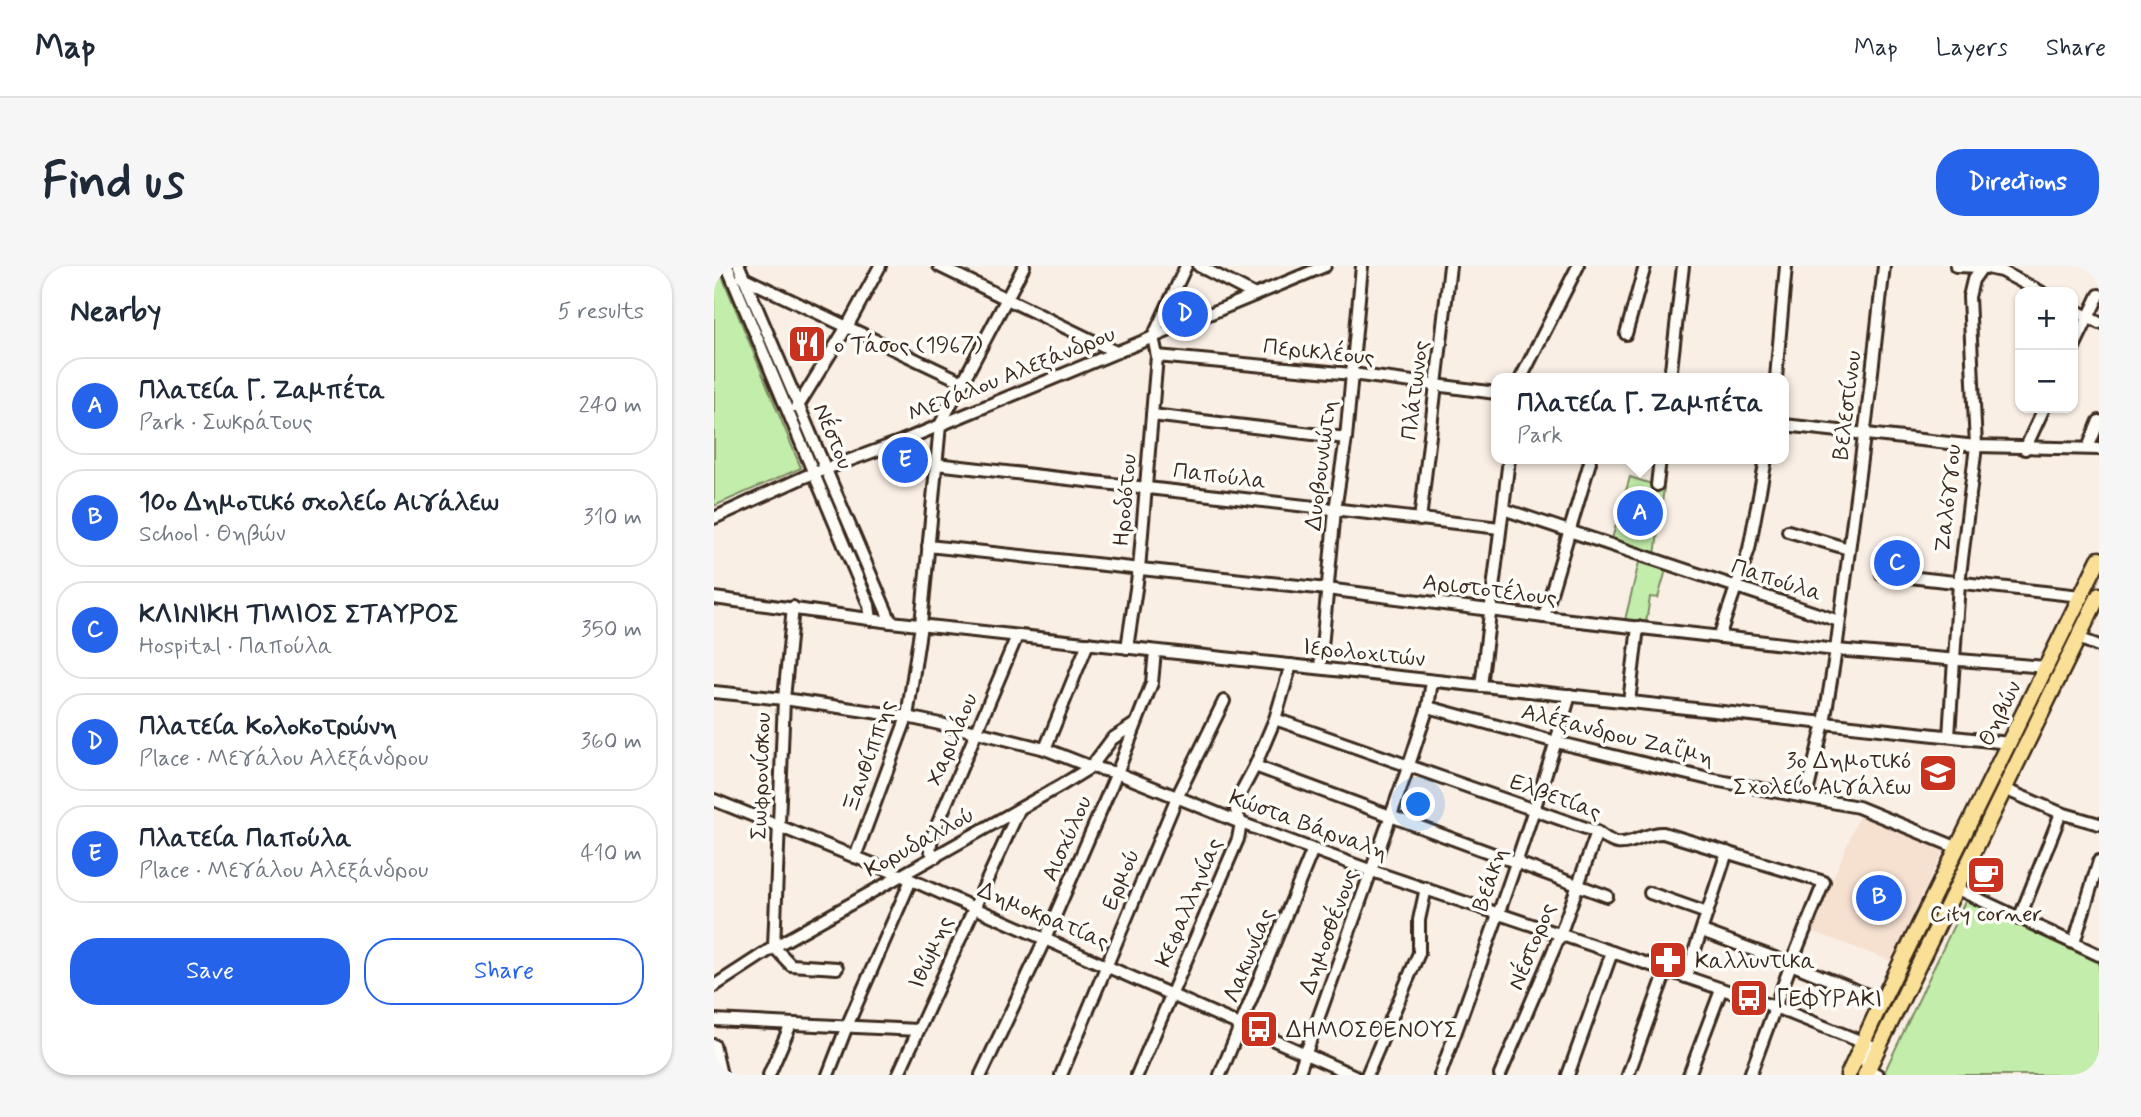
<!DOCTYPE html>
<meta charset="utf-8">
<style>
:root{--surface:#fff;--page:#f6f6f7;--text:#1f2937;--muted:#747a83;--line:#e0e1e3;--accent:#2563eb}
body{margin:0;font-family:Mynerve,sans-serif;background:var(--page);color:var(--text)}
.controls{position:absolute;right:21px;top:21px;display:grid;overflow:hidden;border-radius:14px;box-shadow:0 2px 5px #0004}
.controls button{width:63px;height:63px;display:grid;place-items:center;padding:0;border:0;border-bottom:2px solid var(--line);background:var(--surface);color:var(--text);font:35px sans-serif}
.you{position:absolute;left:705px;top:539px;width:24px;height:24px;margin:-18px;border:5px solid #fff;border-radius:50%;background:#1a73e8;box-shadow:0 0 0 10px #1a73e833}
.badge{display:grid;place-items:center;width:46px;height:46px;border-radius:50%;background:var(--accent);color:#fff;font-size:23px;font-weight:700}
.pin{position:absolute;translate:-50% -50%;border:4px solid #fff;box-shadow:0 2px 7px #0006}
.popup{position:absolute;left:777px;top:107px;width:298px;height:91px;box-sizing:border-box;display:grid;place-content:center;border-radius:14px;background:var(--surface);filter:drop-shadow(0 2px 5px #0005);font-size:23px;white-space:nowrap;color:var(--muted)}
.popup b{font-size:26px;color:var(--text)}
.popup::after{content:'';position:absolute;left:50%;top:100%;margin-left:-14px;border:14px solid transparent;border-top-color:var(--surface)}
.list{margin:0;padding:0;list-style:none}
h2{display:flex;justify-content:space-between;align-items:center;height:91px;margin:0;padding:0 28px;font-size:30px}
h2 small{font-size:23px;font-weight:400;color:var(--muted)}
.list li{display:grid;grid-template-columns:46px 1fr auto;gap:21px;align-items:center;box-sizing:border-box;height:98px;margin:0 14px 14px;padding:0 14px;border:2px solid var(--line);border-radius:28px}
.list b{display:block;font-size:26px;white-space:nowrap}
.list p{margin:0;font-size:23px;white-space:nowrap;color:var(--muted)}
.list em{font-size:23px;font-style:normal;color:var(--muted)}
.actions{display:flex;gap:14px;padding:21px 28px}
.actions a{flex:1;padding:16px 0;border:2px solid var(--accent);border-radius:28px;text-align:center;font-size:24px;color:var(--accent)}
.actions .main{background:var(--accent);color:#fff}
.map{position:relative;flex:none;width:1385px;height:809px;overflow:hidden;border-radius:28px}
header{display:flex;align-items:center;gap:42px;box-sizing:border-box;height:98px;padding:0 35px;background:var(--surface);border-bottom:2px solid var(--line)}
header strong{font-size:33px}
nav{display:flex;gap:38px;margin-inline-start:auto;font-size:24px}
.intro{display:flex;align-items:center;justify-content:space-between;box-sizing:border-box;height:168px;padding:0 42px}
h1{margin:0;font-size:49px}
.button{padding:18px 32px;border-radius:28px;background:var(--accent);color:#fff;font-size:24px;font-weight:700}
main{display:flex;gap:42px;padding:0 42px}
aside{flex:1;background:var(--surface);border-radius:28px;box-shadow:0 2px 5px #0004}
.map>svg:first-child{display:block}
</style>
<header>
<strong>Map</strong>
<nav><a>Map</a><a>Layers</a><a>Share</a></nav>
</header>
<div class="intro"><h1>Find us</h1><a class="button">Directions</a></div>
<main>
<aside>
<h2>Nearby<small>5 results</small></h2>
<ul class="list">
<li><span class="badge">A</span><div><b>Πλατεία Γ. Ζαμπέτα</b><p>Park · Σωκράτους</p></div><em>240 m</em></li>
<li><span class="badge">B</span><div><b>10ο Δημοτικό σχολείο Αιγάλεω</b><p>School · Θηβών</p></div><em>310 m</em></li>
<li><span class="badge">C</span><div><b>ΚΛΙΝΙΚΗ ΤΙΜΙΟΣ ΣΤΑΥΡΟΣ</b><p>Hospital · Παπούλα</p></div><em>350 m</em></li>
<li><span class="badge">D</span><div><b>Πλατεία Κολοκοτρώνη</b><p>Place · Μεγάλου Αλεξάνδρου</p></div><em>360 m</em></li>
<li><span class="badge">E</span><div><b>Πλατεία Παπούλα</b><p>Place · Μεγάλου Αλεξάνδρου</p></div><em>410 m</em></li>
</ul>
<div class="actions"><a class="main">Save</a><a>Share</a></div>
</aside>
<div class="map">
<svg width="1385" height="809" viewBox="0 0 1385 809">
<rect width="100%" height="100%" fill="#faefe5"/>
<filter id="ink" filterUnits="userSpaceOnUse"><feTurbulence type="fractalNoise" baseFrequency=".0143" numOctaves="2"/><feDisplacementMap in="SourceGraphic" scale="14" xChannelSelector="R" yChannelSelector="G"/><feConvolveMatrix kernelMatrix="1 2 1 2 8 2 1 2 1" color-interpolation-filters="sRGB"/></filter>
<g filter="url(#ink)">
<path fill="#f6e0d0" d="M 1146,548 L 1231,581 L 1177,695 L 1097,665 Z"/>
<g fill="#c2edaa" stroke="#7e8c64" stroke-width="2">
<path d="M 0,0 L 4,0 L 87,202 L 0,240 Z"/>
<path d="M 916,211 L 950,222 L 941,289 L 898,273 Z"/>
<path d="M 925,296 L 952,304 L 944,332 L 936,331 L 932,357 L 911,354 Z"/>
<path d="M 1256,625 L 1385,685 L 1385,809 L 1174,809 L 1170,807 Z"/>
</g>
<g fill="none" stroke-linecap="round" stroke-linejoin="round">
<defs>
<g id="minor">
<path d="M 13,0 L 155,339 L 157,354"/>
<path d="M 25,0 L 177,356"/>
<path d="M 225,0 L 402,86"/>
<path d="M 485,0 L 541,29"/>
<path d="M 1242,0 L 1269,1 L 1287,5 L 1327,26"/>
<path d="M 28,11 L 249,116"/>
<path d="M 1359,43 L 1385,57"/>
<path d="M 912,68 L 931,0"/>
<path d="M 1359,83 L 1385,29"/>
<path d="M 443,90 L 638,108 L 782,127"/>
<path d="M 807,112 L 864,0"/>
<path d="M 956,112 L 969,0"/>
<path d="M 1062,112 L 1072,0"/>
<path d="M 82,141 L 84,140 L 134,59 L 166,0"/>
<path d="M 438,149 L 632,172"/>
<path d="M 1070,159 L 1262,180 L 1385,183"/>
<path d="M 1374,182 L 1385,155"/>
<path d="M 1311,183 L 1330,142"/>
<path d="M 222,198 L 786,262"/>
<path d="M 943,219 L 946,193"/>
<path d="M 789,243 L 1125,355"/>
<path d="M 0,252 L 90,211 L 188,175 L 611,0"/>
<path d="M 706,254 L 736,0"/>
<path d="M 1074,265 L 1135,283"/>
<path d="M 214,280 L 613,323 L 830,351 L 1122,384 L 1332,401"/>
<path d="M 1168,308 L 1367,330"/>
<path d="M 0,332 L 177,356 L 1295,477"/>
<path d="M 830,351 L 876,196"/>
<path d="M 1005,371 L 1035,283 L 1052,193"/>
<path d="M 1364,372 L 1385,380"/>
<path d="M 413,382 L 425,303 L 443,90 L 439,71 L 472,0"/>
<path d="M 606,402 L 621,244 L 632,172 L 648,0"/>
<path d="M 767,420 L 795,193"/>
<path d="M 0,426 L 70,433 L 193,451 L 263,466 L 331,483 L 377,501 L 403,507 L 527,557 L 658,605 L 1061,741 L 1163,782"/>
<path d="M 915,436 L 924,361"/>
<path d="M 714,441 L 842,476 L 995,513 L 1144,541 L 1244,582"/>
<path d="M 561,453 L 883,566 C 889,570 896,576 903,577 C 919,579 933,566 949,567 L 1110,616 L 1077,698 L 1036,809"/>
<path d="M 1235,470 L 1245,317 L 1262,180 L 1255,31 L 1259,14 L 1269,0"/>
<path d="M 331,483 L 374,377"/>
<path d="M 541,500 L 893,630"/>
<path d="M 1290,523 L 1347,547 L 1385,558"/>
<path d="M 1092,531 L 1110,457 L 1122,384 L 1155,132 L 1170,0"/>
<path d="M 0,534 L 186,609 L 639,809"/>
<path d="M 141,591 L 193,451 L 207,359 L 226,159 L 310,0"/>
<path d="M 222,591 L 216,584 L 218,571 L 303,370"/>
<path d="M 1241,622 L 1385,689"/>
<path d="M 936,627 L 993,647"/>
<path d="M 1305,653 L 1347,547"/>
<path d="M 988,665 L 1077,698 L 1168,735"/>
<path d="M 1360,677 L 1385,595"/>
<path d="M 60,681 L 70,433 L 79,341"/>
<path d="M 60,681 L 77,699 L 123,702"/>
<path d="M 972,711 L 1013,586"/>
<path d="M 0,720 L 60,681 L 346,520 L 377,501 L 398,473 L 421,458"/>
<path d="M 0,754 L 204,764"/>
<path d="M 1149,777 L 1153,803 L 1164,809"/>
<path d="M 0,779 L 7,809"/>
<path d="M 55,809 L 77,758"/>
<path d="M 114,809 L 133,760 L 197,614"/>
<path d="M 184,809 L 305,544"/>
<path d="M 267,809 L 331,673 L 403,507 L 438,417 L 441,385"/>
<path d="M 347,809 L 463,531 L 510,435"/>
<path d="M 423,809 L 524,573 L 527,557 L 522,544 L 526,528 L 541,500 L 561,453 L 577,399"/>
<path d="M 506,809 L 599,583"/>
<path d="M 584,809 L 695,499 L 714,441 L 718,415"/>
<path d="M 653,809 L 705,687 L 705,654 L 712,622"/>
<path d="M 726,809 C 772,683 818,558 856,429"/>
<path d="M 786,809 L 846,669 L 883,566"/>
<path d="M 854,809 L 898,686"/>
<path d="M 914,809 L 952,705"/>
<path d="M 975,809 L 1007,724"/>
</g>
<g id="major">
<path d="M 1134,809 L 1168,735 L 1385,293"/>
<path d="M 1151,809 L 1385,329"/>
</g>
</defs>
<use href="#minor" stroke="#3b2a1e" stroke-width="16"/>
<use href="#major" stroke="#3b2a1e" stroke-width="19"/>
<use href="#minor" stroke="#fdfcf7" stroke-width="10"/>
<use href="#major" stroke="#fadf96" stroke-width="14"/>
</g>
</g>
<defs>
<symbol id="restaurant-square" viewBox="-11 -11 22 22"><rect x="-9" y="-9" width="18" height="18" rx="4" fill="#c8321e" stroke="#fdfcf7"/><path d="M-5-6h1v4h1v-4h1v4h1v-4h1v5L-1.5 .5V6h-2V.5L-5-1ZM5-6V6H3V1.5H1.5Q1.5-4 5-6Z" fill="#fff"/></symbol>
<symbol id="school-square" viewBox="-11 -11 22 22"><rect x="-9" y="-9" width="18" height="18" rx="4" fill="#c8321e" stroke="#fdfcf7"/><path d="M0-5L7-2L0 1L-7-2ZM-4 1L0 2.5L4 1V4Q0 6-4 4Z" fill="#fff"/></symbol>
<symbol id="cafe-square" viewBox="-11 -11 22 22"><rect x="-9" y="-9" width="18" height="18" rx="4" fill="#c8321e" stroke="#fdfcf7"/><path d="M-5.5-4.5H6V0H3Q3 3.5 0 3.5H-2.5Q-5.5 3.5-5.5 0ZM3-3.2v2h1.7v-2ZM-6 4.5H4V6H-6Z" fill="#fff"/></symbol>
<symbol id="pharmacy-square" viewBox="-11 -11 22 22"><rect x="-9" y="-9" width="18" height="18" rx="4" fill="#c8321e" stroke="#fdfcf7"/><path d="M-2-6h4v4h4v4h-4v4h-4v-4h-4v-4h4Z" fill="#fff"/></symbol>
<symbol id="bus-square" viewBox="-11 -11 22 22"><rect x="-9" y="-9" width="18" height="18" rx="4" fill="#c8321e" stroke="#fdfcf7"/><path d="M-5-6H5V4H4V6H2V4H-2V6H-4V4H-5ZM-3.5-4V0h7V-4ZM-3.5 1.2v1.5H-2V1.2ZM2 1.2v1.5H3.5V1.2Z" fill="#fff"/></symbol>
</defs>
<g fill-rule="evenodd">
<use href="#restaurant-square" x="71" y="56" width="44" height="44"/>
<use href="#school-square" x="1202" y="485" width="44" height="44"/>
<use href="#cafe-square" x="1250" y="587" width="44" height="44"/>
<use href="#pharmacy-square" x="932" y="672" width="44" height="44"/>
<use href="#bus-square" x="1013" y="710" width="44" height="44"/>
<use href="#bus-square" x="523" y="741" width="44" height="44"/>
</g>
<g text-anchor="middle" stroke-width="7" stroke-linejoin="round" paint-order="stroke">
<g font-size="23" fill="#3b2a1e" stroke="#fdfcf7" text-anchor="start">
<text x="120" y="86">ο Τάσος (1967)</text>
<text x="1197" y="502" text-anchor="end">3ο Δημοτικό<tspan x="1197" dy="26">Σχολείο Αιγάλεω</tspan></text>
<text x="1272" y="655" text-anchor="middle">City corner</text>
<text x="981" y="702">Καλλυντικα</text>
<text x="1062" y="740">ΓΕΦΥΡΑΚΙ</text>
<text x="572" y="771">ΔΗΜΟΣΘΕΝΟΥΣ</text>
</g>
<g font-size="23" fill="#3b2a1e" stroke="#fdfcf7">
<text transform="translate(605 85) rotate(6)" y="8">Περικλέους</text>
<text transform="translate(297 107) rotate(-22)" y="8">Μεγάλου Αλεξάνδρου</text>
<text transform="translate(700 124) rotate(-83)" y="8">Πλάτωνος</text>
<text transform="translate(1132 139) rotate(-83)" y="8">Βελεστίνου</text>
<text transform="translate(120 170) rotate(67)" y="8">Νέστου</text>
<text transform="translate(606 199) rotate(-83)" y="8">Δυοβουνιώτη</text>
<text transform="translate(506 209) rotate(7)" y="8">Παπούλα</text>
<text transform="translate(1233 232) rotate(-84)" y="8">Ζαλόγγου</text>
<text transform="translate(410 234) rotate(-85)" y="8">Ηροδότου</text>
<text transform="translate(1063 313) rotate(18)" y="8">Παπούλα</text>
<text transform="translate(776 323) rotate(7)" y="8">Αριστοτέλους</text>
<text transform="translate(650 386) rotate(6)" y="8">Ιερολοχιτών</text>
<text transform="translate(1285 447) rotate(-64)" y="8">Θηβών</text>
<text transform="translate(904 468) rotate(14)" y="8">Αλέξανδρου Ζαΐμη</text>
<text transform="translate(237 473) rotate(-67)" y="8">Χαριλάου</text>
<text transform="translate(154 490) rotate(-71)" y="8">Ξανθίππης</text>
<text transform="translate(46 510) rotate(-88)" y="8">Σωφρονίσκου</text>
<text transform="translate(842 530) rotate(20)" y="8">Ελβετίας</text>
<text transform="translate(595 558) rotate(20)" y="8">Κώστα Βάρναλη</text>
<text transform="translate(352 572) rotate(-66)" y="8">Αισχύλου</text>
<text transform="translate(205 575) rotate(-29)" y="8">Κορυδαλλού</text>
<text transform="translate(406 613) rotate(-67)" y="8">Ερμού</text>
<text transform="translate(775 613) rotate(-71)" y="8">Βεάκη</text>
<text transform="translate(474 636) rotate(-67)" y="8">Κεφαλληνίας</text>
<text transform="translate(330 649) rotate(23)" y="8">Δημοκρατίας</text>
<text transform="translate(614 665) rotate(-70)" y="8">Δημοσθένους</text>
<text transform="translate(817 680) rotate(-68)" y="8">Νέστορος</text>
<text transform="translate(216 686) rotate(-66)" y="8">Ιθώμης</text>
<text transform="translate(534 689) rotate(-68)" y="8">Λακωνίας</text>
</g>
</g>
</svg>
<div class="controls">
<button>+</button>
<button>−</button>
</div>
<div class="you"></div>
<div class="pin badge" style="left:926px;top:247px">A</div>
<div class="popup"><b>Πλατεία Γ. Ζαμπέτα</b>Park</div>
<div class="pin badge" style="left:1165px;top:632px">B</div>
<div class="pin badge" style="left:1183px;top:297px">C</div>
<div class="pin badge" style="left:471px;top:48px">D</div>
<div class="pin badge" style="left:191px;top:194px">E</div>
</div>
</main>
